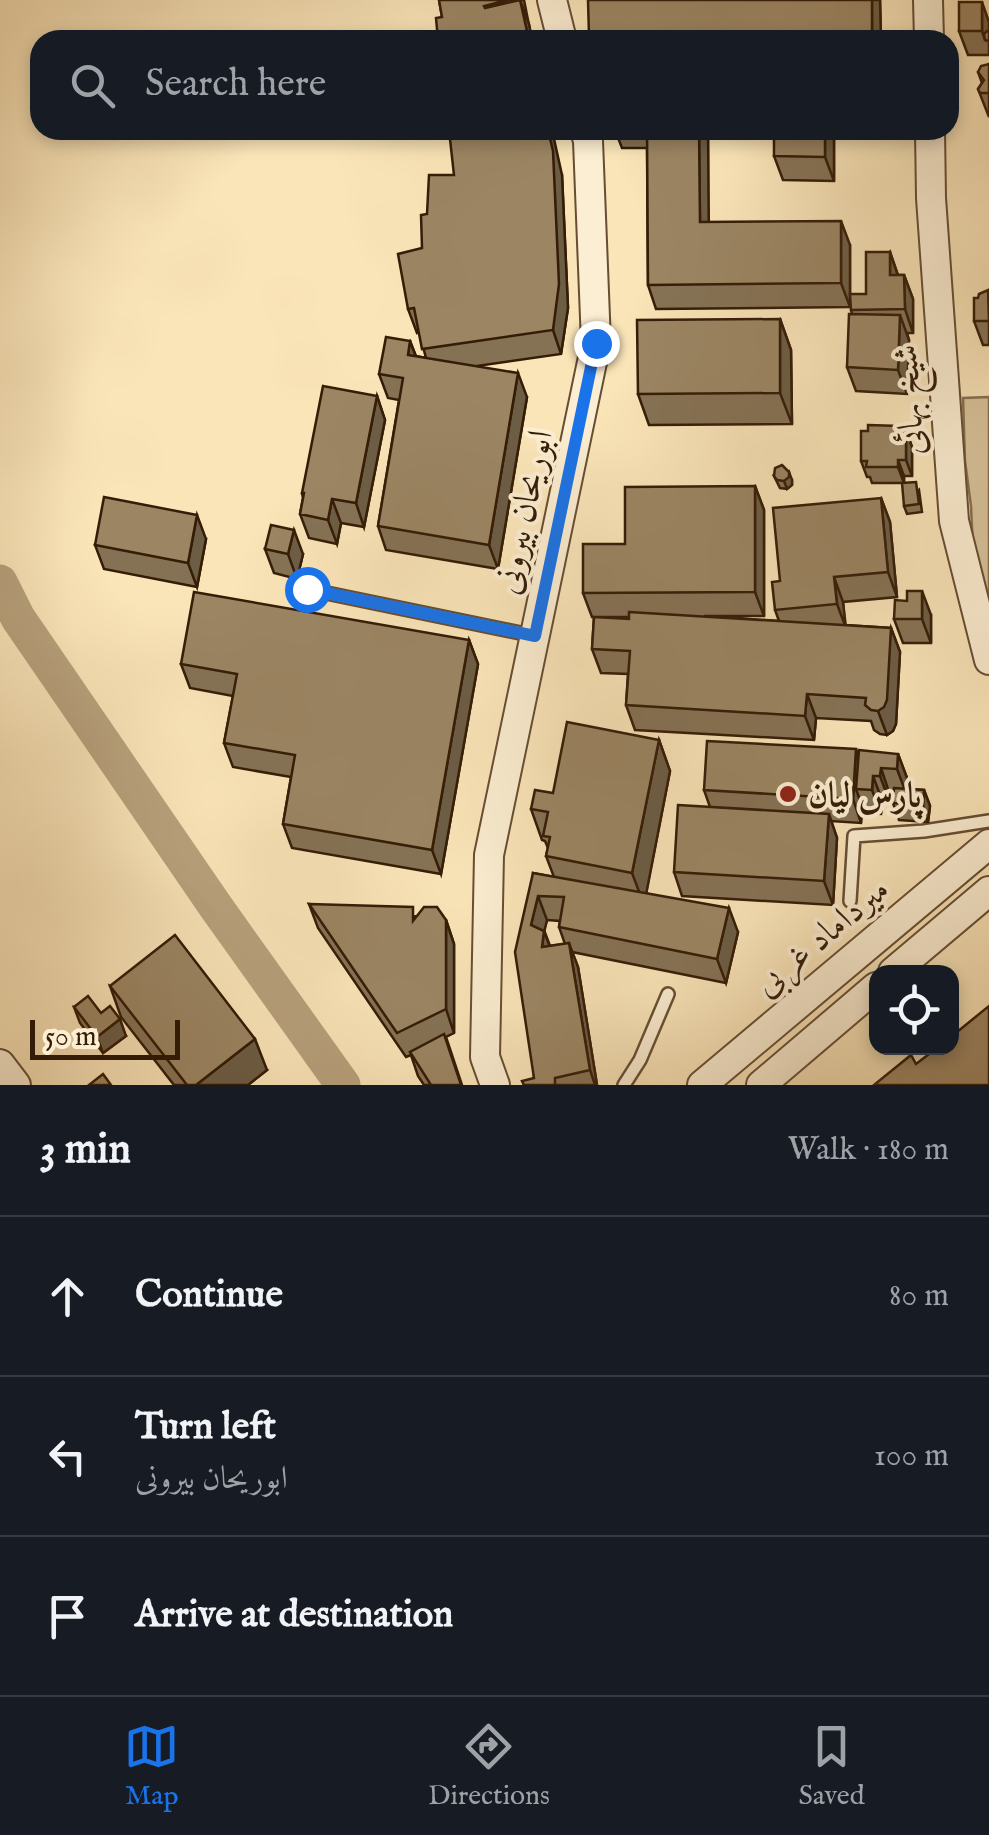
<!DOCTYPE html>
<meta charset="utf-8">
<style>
:root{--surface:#171b24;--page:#242831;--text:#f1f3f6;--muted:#9ea1a6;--line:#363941;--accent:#1a73e8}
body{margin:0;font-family:"IM FELL English",Amiri,serif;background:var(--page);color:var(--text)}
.controls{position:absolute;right:30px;bottom:30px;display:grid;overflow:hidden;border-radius:20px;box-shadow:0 5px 15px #0003}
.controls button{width:90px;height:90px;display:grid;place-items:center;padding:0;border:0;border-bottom:2px solid var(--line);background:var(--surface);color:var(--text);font:50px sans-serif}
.scale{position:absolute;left:30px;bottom:25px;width:150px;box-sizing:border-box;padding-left:10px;border:5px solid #341c06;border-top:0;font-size:28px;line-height:35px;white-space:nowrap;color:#341c06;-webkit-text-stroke:8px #fceed2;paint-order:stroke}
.stop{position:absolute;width:30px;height:30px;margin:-22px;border:8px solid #1a73e8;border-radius:50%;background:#fff}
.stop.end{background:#1a73e8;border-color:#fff;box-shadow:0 2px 10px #0008}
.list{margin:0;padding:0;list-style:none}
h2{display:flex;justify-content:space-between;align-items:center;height:130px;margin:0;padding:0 40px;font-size:42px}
h2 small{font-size:32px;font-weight:400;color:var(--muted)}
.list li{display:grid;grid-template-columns:65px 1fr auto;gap:30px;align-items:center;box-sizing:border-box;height:160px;padding:0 40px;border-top:2px solid var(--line)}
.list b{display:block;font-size:38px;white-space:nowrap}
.list p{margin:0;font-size:32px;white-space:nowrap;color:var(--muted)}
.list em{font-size:32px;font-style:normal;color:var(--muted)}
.icon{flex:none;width:55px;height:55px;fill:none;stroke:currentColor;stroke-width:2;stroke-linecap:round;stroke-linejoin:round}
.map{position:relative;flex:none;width:989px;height:1085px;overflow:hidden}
.search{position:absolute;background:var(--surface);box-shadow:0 5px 15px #0003;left:30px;right:30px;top:30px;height:110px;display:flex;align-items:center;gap:25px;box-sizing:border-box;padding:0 35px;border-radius:30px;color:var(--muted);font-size:38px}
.sheet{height:610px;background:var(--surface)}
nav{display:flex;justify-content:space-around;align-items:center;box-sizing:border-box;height:140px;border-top:2px solid var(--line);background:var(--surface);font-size:28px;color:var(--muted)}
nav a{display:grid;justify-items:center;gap:5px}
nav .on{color:var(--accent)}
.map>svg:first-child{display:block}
</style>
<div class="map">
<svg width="989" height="1085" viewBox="0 0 989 1085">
<rect width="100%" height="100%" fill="#fae5b9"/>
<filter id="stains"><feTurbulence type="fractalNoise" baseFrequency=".002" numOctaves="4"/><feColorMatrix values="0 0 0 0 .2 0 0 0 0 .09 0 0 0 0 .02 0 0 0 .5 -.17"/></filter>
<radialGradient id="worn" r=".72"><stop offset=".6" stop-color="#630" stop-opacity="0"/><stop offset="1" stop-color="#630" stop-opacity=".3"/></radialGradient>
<path fill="#d8c39b" stroke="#867050" stroke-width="2.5" d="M 989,397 L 989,620 L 973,550 L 971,506 L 965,461 L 963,398 Z"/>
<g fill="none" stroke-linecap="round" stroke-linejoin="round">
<path stroke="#b7a17c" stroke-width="35" d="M 0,582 L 18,618 L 216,907 L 343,1085"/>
<defs>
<g id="service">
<path d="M 307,589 L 535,636"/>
<path d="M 850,901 L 854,836 L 924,831 L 989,821"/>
<path d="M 624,1085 L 640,1060 L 668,994"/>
</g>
<g id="tertiary">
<path d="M 552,0 L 562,40"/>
<path d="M 928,0 L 929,40"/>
<path d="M 930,130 L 931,198 L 954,521 L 989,660"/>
<path d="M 893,972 L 989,891"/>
<path d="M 0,1064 L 16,1085"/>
<path d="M 495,1085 L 485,1057 L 489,855 L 596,343 L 588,141 L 585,130"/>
<path d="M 702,1085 L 989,844"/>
<path d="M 761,1085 L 876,987"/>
</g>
</defs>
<use href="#service" stroke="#664e33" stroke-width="16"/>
<use href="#tertiary" stroke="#664e33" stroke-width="32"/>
<use href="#service" stroke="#fceed2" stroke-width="11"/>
<use href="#tertiary" stroke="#fceed2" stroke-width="28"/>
</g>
<g fill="#857255" stroke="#341c06" stroke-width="2.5" fill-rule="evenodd">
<path d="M 439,0 L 524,0 L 532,40 L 442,17 Z"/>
<path d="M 880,0 L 881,40 L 590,40 L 589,36 Z"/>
<path d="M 989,22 L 989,55 L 968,55 L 959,31 Z"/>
<path d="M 989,64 L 989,117 L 978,89 L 982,83 L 978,72 Z"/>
<path d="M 615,130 L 708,130 L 708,222 L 850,245 L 850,307 L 656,309 L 648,285 L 647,148 L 622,148 Z"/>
<path d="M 834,130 L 834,181 L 783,180 L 774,156 Z"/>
<path d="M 454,175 L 562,175 L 568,308 L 561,354 L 477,366 L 527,397 L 498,569 L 386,550 L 378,526 L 399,400 L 388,398 L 379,374 L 410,341 L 416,356 L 426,358 L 419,332 L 417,333 L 408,309 L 422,248 L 427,214 Z"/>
<path d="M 890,252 L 898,275 L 904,275 L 913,299 L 913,333 L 907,333 L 909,340 L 907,394 L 856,391 L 847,367 L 852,314 L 851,310 L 866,294 Z"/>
<path d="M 989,291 L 989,345 L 983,345 L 974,321 L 978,298 Z"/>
<path d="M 780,319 L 791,350 L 792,424 L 649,425 L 638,394 Z"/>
<path d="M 377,396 L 385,420 L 364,527 L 341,523 L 337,544 L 309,538 L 300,514 L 303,498 L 302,493 Z"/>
<path d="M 899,426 L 900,430 L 906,430 L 912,447 L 912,476 L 904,476 L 904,483 L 872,483 L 870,477 L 867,477 L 861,461 L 868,431 Z"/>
<path d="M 774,476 L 792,480 L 792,485 L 787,489 L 780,488 Z"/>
<path d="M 755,486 L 764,510 L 764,616 L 704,616 L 779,621 L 775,610 L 780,581 L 881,498 L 890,522 L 897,597 L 843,602 L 845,625 L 891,628 L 900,652 L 896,724 L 893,731 L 887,735 L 880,734 L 874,730 L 871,721 L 816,718 L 814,740 L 635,730 L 626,705 L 628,674 L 601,673 L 592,649 L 594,617 L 592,617 L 583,593 L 625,544 ZM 596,617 L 629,617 L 629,619 Z"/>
<path d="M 919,490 L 922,512 L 907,514 L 904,506 Z"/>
<path d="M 206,539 L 197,587 L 104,569 L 95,545 Z"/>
<path d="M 265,549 L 303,554 L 297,579 L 274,573 Z"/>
<path d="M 931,615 L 931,643 L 903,643 L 894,619 Z"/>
<path d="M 469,640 L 478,664 L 441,874 L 292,848 L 283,824 L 291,777 L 233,767 L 224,743 L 233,696 L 190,688 L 181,664 Z"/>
<path d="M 659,740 L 670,771 L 646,893 L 738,932 L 726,983 L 572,952 L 578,967 L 597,1085 L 524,1085 L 534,1078 L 533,873 L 554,877 L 546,856 L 548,848 L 545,841 L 542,840 L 531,809 L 553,793 ZM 547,920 L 560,921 L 559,927 L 565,944 L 550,946 L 544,930 Z"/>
<path d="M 898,754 L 907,778 L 906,789 L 924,790 L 930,806 L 928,822 L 899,820 L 893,803 L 894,792 L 889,792 L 889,800 L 882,800 L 881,814 L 865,813 L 862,806 L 861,823 L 831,821 L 837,838 L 833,905 L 682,896 L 674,872 L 710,807 L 704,790 L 859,758 Z"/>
<path d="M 309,904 L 446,920 L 454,944 L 454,1033 L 446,1037 L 462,1085 L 424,1085 L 418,1076 L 411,1055 L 406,1057 L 318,928 Z"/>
<path d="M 110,986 L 267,1070 L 248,1085 L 174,1085 L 121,1017 Z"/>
<path d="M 74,1007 L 101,1013 L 126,1036 L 103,1053 L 80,1023 Z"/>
</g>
<g fill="#6c5d45" stroke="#341c06" stroke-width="2.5">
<path d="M 520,0 L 529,24 L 532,40 L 529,40 Z"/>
<path d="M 872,0 L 880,0 L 881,40 L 875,40 L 872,33 Z"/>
<path d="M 982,2 L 989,22 L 989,41 L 985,40 L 982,31 Z"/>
<path d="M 548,130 L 552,130 L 562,175 L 568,308 L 561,354 L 553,330 Z"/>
<path d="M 699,130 L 708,130 L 709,246 L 700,222 Z"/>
<path d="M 825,130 L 834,130 L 834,181 L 825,157 Z"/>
<path d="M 841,221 L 850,245 L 850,307 L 841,283 Z"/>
<path d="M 890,252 L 898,276 L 890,275 Z"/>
<path d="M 904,275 L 913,299 L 913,333 L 905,309 Z"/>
<path d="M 900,315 L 909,340 L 907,394 L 898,370 Z"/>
<path d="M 780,319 L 791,350 L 792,424 L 780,393 Z"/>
<path d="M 410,341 L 419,365 L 408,355 Z"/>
<path d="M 518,373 L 527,397 L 498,569 L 489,545 Z"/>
<path d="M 377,396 L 385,420 L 364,527 L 356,503 Z"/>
<path d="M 906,430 L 912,447 L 912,476 L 906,460 Z"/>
<path d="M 898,460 L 904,476 L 904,483 L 898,467 Z"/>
<path d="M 789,472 L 792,480 L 792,485 L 787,489 L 784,481 Z"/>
<path d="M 755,486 L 764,510 L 764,616 L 755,592 Z"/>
<path d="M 881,498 L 890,522 L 897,597 L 888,572 Z"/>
<path d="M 332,499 L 341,523 L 337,544 L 328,520 Z"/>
<path d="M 197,515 L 206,539 L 197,587 L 188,563 Z"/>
<path d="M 294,530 L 303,554 L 297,579 L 288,554 Z"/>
<path d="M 834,577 L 843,602 L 846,628 L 837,604 Z"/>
<path d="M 922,591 L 931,615 L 931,643 L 922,619 Z"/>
<path d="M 891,628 L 900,652 L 896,724 L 893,731 L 887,735 L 878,711 Z"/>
<path d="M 469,640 L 478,664 L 441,874 L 432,850 Z"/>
<path d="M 807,694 L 816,718 L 814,740 L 805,716 Z"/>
<path d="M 659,740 L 670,771 L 644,905 L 632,873 Z"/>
<path d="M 856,749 L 864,773 L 856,789 L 862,806 L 861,823 L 853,799 Z"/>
<path d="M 898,754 L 907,778 L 906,793 L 897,769 Z"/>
<path d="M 881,768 L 889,792 L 889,800 L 880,776 Z"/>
<path d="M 873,776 L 882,800 L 881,814 L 872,790 Z"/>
<path d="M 924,790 L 930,806 L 928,822 L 923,806 Z"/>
<path d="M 829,814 L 837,838 L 833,905 L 824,881 Z"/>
<path d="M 538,896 L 547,920 L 540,949 L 531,925 Z"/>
<path d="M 729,908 L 738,932 L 726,983 L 717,959 Z"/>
<path d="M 446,920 L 454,944 L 454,1033 L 446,1009 Z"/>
<path d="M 544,931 L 553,955 L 542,947 Z"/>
<path d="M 569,943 L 578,967 L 597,1085 L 595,1085 L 590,1070 Z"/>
<path d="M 120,1019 L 126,1036 L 103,1053 L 97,1037 Z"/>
<path d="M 255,1039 L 267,1070 L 248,1085 L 196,1085 Z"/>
</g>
<g fill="#9b8563" stroke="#341c06" stroke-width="2.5">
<path d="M 439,0 L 508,0 L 484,6 L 485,8 L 520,0 L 529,40 L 438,40 L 436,18 L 442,17 Z"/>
<path d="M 588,0 L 872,0 L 872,33 L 698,34 L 699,40 L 613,40 L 613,36 L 589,36 Z"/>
<rect x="959" y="2" width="23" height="29"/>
<path d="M 987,31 L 989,31 L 989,41 L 985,40 L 984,34 Z"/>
<path d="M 989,64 L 989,93 L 980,93 L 978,89 L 984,80 L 978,72 L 981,66 Z"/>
<path d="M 449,130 L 548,130 L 553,151 L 559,284 L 553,330 L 422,349 L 414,308 L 408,309 L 398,254 L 422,248 L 421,215 L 427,214 L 429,175 L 454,175 Z"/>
<path d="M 647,130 L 699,130 L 700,222 L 841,221 L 841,283 L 648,285 Z"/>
<path d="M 774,130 L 825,130 L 825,157 L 774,156 Z"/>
<path d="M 866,252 L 890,252 L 890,275 L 904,275 L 905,309 L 851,310 L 850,294 L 866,294 Z"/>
<path d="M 988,290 L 989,321 L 974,321 L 974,298 L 978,298 L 979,294 Z"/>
<path d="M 849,314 L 900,315 L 898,370 L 847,367 Z"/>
<path d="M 780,319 L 780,393 L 638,394 L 637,320 Z"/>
<path d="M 386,337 L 410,341 L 408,355 L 518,373 L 489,545 L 378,526 L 403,378 L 379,374 Z"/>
<path d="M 323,386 L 377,396 L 356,503 L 332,499 L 328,520 L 300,514 L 304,493 L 302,493 Z"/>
<path d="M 868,425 L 899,426 L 898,430 L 906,430 L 906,460 L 898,460 L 898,467 L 866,467 L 867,461 L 861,461 L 861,431 L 868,431 Z"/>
<path d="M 782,465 L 789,472 L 789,477 L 784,481 L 777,480 L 774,476 L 775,468 Z"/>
<path d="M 916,482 L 919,504 L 904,506 L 902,483 Z"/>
<path d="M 755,486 L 755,592 L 583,593 L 583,544 L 625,544 L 625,487 Z"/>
<path d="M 104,497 L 197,515 L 188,563 L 95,545 Z"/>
<path d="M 881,498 L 888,572 L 834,577 L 837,604 L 775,610 L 772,582 L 780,581 L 773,508 Z"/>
<path d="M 271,525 L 294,530 L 288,554 L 265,549 Z"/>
<path d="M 907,591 L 922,591 L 922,619 L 894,619 L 895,600 L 907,601 Z"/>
<path d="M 194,592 L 469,640 L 432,850 L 283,824 L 295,755 L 224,743 L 237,674 L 181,664 Z"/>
<path d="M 629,612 L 891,628 L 887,700 L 884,707 L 878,711 L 871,710 L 865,705 L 866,698 L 807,694 L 805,716 L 626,705 L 630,651 L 592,649 L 594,617 L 629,619 Z"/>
<path d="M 567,722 L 659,740 L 632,873 L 546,856 L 550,837 L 543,836 L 548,812 L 531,809 L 535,790 L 553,793 Z"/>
<path d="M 707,741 L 856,749 L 853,799 L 704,790 Z"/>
<path d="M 859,750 L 898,754 L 897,769 L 881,768 L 880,776 L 873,776 L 872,790 L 856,789 Z"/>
<path d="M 894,788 L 924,790 L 923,806 L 893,803 Z"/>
<path d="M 678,805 L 829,814 L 824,881 L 674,872 Z"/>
<path d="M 533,873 L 729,908 L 717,959 L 559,927 L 564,897 L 538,896 L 531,925 L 544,931 L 542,947 L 569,943 L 590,1070 L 555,1078 L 555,1085 L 524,1085 L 522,1081 L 534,1078 L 515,952 Z"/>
<path d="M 309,904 L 413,907 L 413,921 L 424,907 L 437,907 L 446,920 L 446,1009 L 397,1033 Z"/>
<path d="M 175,935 L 255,1039 L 196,1085 L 187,1085 L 110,986 Z"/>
<path d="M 88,996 L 101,1013 L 110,1006 L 120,1019 L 97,1037 L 74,1007 Z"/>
<path d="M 989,1006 L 989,1085 L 874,1085 L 911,1055 L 916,1064 L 937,1048 L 952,1048 L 952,1036 Z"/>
<path d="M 444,1034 L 461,1085 L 431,1085 L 410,1052 Z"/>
<path d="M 103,1074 L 111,1085 L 89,1085 Z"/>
</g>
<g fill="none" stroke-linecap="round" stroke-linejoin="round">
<path stroke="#1a73e8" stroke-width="12" d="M 307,589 L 535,636 L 596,343"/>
</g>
<circle fill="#8f2418" stroke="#fceed2" stroke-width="4" cx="788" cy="794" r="10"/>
<g text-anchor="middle" stroke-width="8" stroke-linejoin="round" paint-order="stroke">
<g font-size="35" fill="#341c06" stroke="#fceed2">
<text transform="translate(908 400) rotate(-94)" y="12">شیخ بهائی</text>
<text transform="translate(523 512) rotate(-78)" y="12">ابوریحان بیرونی</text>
<text transform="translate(821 936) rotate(-40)" y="12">میرداماد غربی</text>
</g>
<g font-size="35" font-weight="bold" fill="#341c06" stroke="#fceed2" text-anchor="start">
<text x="808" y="806">پارس لیان</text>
</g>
</g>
<rect width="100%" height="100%" filter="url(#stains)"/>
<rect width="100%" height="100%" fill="url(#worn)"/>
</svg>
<div class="controls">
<button><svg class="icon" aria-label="locate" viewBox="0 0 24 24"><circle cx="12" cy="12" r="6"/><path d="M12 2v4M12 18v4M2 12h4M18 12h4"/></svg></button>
</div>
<div class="scale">50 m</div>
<div class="stop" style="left:307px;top:589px"></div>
<div class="stop end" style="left:596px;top:343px"></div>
<div class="search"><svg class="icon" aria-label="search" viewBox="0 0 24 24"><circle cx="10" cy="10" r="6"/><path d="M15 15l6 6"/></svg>Search here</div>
</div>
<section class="sheet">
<h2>3 min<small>Walk · 180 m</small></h2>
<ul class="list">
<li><svg class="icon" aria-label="ahead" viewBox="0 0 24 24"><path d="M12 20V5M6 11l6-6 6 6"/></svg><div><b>Continue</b></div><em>80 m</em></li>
<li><svg class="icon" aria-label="left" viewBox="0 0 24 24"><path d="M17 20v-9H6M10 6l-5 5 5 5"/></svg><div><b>Turn left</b><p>ابوریحان بیرونی</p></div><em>100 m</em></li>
<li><svg class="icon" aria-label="arrive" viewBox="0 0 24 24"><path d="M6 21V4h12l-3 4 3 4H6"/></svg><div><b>Arrive at destination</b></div></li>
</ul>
</section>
<nav>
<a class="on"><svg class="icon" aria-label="map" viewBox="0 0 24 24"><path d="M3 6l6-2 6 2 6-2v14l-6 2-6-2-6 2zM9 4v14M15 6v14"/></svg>Map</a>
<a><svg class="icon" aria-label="directions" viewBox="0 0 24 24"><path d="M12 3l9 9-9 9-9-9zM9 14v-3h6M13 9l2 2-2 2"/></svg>Directions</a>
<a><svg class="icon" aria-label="saved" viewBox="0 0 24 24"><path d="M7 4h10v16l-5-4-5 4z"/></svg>Saved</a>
</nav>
